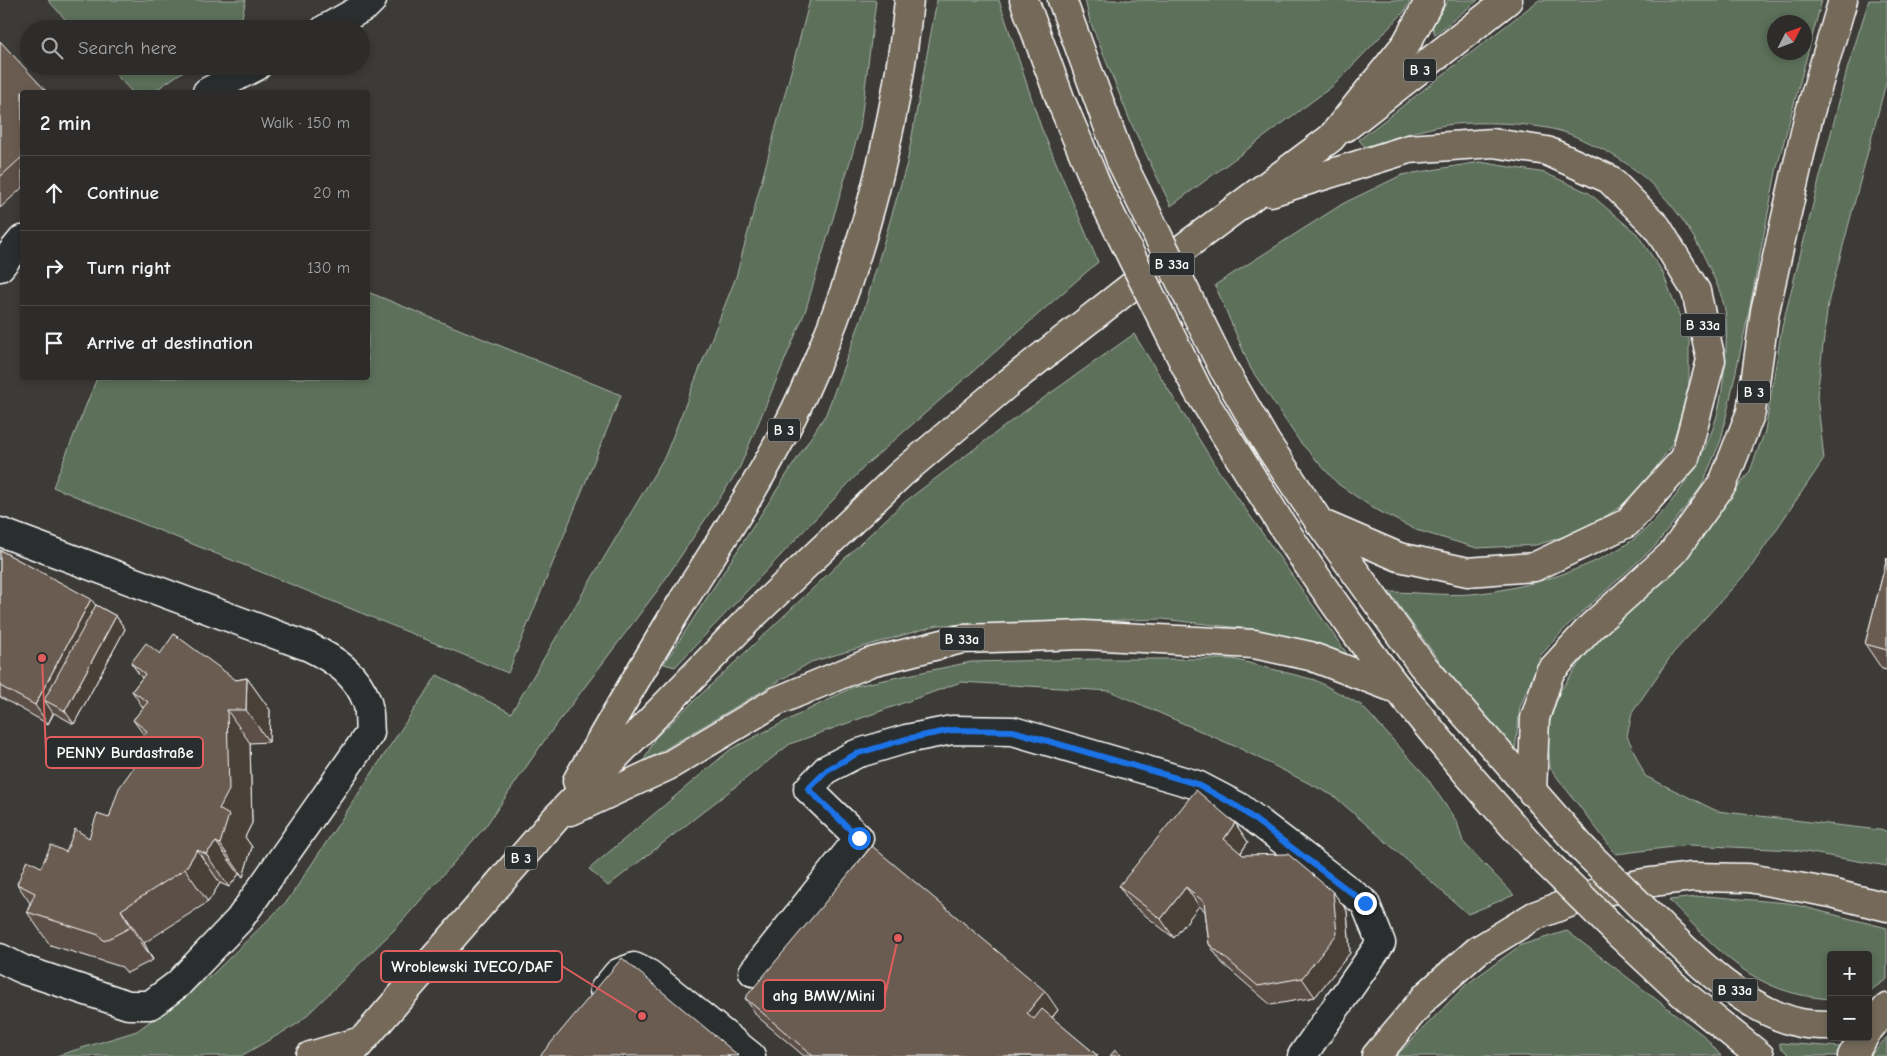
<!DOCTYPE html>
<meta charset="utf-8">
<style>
:root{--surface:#2e2c2a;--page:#3a3836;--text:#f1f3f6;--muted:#a7a7a8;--line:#494847}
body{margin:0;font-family:"Comic Neue",sans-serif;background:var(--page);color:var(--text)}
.controls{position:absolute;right:15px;bottom:15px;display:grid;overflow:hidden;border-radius:5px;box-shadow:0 2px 8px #0003}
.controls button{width:45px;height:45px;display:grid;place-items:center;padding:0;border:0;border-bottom:1px solid var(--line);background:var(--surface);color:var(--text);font:25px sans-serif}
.compass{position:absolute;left:1767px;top:15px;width:45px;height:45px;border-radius:50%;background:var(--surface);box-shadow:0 2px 8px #0003;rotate:48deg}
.stop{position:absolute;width:15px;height:15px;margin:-11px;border:4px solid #1a73e8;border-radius:50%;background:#fff}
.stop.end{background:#1a73e8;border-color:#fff;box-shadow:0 1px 5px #0008}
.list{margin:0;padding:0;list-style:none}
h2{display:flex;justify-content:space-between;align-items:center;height:65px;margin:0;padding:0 20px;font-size:21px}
h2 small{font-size:16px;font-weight:400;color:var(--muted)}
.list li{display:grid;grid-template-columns:32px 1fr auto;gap:15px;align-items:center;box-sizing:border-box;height:75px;padding:0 20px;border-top:1px solid var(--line)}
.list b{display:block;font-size:19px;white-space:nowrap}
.list em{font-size:16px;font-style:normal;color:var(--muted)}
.icon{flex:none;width:28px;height:28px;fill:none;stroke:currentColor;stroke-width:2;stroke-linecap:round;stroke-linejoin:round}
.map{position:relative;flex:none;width:1887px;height:1056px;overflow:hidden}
.search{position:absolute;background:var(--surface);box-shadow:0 2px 8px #0003;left:20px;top:20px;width:350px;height:55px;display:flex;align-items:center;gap:12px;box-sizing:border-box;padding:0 18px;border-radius:28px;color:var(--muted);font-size:19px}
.panel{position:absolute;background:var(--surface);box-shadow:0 2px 8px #0003;left:20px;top:90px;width:350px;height:290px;border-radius:5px}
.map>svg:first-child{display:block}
</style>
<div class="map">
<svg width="1887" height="1056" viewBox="0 0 1887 1056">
<rect width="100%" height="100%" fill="#3d3b38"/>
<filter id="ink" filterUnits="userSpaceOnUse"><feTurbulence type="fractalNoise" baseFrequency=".02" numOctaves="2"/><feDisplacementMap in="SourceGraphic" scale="10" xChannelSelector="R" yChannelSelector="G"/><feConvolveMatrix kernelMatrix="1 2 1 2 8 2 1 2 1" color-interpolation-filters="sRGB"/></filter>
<g filter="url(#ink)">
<g fill="#5b6f5a" stroke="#adb7ac" fill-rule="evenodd">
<path d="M 48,0 L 246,0 L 239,29 L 74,29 Z"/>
<path d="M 810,0 L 876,0 L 860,128 L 805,312 L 739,469 L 660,587 L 544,741 L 485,827 L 396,928 L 299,1023 L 241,1056 L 56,1056 L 137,1031 L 212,975 L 288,900 L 437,675 L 511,713 L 665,456 L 736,277 Z"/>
<path d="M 937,0 L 999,0 L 1041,127 L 1098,262 L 867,464 L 675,667 L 664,664 L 826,414 L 862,317 L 907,163 Z"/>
<path d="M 1085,0 L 1411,0 L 1404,12 L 1334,85 L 1171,206 L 1131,123 L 1090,21 Z"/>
<path d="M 1448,0 L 1478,0 L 1435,35 L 1431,22 L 1440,14 Z"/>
<path d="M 1539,0 L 1822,0 L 1777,167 L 1748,316 L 1721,440 L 1701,487 L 1656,545 L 1568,625 L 1541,655 L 1520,707 L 1515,751 L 1466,697 L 1389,592 C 1416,592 1444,596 1471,594 C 1521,590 1601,567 1639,535 C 1673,506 1703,462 1716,419 C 1723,397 1728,341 1726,318 C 1725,301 1716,282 1709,267 C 1684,211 1644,166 1587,142 C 1579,138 1569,133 1560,131 C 1529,122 1466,120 1435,127 C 1411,132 1388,140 1365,147 L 1359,140 ZM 1774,22 L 1804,22 L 1804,52 L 1774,52 Z"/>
<path d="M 1869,0 L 1887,0 L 1887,79 L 1828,303 L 1817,396 L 1824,459 L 1749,570 L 1673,653 L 1632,713 L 1627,736 L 1645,776 L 1717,811 L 1887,831 L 1887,866 L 1794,850 L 1689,845 L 1616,854 L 1550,768 L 1547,729 L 1560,691 L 1590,648 L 1645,597 L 1701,537 L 1750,471 L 1765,431 L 1782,327 L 1847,70 Z"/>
<path d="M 108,66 L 191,66 L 153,92 L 132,92 Z"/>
<path d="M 1480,162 L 1545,173 L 1589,193 L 1637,234 L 1662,271 L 1689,340 L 1689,392 L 1672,444 L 1649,478 L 1620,507 L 1583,531 L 1536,545 L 1477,548 L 1416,530 L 1373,508 L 1338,484 L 1300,442 L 1251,369 L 1215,285 L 1344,203 L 1402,175 Z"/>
<path d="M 368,292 L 621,395 L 508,673 L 53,487 L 97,378 L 368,378 Z"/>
<path d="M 1134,334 L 1218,470 L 1357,668 L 1258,630 L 1162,619 L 938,625 L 811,662 L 643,762 L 655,738 L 902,504 L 1014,419 Z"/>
<path d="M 1100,659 L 1233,659 L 1315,680 L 1361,705 L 1425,775 L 1457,822 L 1463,842 L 1514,895 L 1468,914 L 1334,796 L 1241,749 L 1110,691 L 961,682 L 790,744 L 608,886 L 589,869 L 731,749 L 855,686 L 971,662 Z"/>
<path d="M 1706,896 L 1788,903 L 1887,928 L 1887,979 L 1868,992 L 1868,955 L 1831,955 L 1831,999 C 1752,994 1721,952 1669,900 Z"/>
<path d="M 1567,931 L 1704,1036 L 1721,1056 L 1396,1056 L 1467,984 L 1521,945 Z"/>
<path d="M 1887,1037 L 1887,1056 L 1870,1056 Z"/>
<path d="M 1780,1043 L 1841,1047 L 1839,1056 L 1791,1056 L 1780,1047 Z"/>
</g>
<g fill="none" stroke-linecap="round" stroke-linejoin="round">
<defs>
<g id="minor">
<path d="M 325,29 L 366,6 L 372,0"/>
<path d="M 207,92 L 257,66"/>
<path d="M 0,267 L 22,240"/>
<path d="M 0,532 L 309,647 C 334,659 357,674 367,702 C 370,711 369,723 370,733 L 239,920 L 178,984 L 150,1005 L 128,1005 L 24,970 L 0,958"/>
<path d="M 753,972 L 859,838 L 808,789 L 827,769 L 856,754 L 906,739 L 952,730 L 1013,731 L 1197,785 L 1239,807 L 1365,903 L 1381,943 L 1302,1056"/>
<path d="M 604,990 L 618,973 L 634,967 L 649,974 L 751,1056"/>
</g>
<g id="major">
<path d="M 1346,127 L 1508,0"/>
<path d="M 1532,792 L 1535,718 L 1550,672 L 1592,626 L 1672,554 L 1723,483 L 1751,412 L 1765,311 L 1808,119 L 1843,0"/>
<path d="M 1868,1030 L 1887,1008"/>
<path d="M 1376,1056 L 1427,995 L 1477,951 L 1534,916 L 1596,893 L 1644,883 L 1692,877 L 1749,878 L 1831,893 L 1887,907"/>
<path d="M 1852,1056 L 1864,1037"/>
</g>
<g id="highway">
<path d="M 1024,0 L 1061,101 L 1100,193"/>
<path d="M 1062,0 L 1121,161"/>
<path d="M 1271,192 L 1409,149 L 1493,143 L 1547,151 L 1609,179 L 1657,227 L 1696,291 L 1711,360 L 1685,458 L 1627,523 L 1534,567 L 1468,572 L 1399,557 L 1320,523"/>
<path d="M 1223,368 L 1266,442 L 1320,523 L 1422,665 L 1583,849"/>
<path d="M 1198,391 C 1248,471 1297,553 1353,629 C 1412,711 1478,788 1546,862"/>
<path d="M 577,781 C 612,720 647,659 684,599 C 726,533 770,466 803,394 C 859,273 896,132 909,0"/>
<path d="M 571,811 L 668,766 L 777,701 L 871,662 L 962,639 L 1084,635 L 1254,644 L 1310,656 L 1399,690"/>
<path d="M 1657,922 C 1695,960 1746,1011 1800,1023 C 1810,1025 1821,1025 1831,1025"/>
<path d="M 1618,933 L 1682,993 L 1760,1056"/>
<path d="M 1868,1022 L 1874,1022"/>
<path d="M 310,1056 L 361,1041"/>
<path d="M 349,1056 L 556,818 L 748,620 L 901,474 L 1007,384 L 1132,286 L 1331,138 L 1406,44 L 1430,0"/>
</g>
</defs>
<use href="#minor" stroke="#fff" stroke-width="31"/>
<use href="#major" stroke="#fff" stroke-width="31"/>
<use href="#highway" stroke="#fff" stroke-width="31"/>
<use href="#minor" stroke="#2a2d2e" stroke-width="28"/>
<use href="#major" stroke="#746a5a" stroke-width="28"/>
<use href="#highway" stroke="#746a5a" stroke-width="28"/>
<defs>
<g id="highway-bridge">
<path d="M 1121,161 L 1223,368"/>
<path d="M 1100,193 L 1198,391"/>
<path d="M 1583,849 L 1657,922"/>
<path d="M 1546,862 L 1618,933"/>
</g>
</defs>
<use href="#highway-bridge" stroke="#fff" stroke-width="31" stroke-linecap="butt"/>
<use href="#highway-bridge" stroke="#746a5a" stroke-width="28"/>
</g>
<g fill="#5b4f46" stroke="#fff">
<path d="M 0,41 L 22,92 L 22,188 L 0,208 Z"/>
<path d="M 0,550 L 96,605 L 116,616 L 125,629 L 74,724 L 54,713 L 48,724 L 0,697 Z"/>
<path d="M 1887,558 L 1887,670 L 1882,669 L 1865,644 Z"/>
<path d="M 160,654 L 236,680 L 247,678 L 270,710 L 269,742 L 250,743 L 252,823 L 245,837 L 252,847 L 243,877 L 239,874 L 229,887 L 220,883 L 208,902 L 144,943 L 153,960 L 127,973 L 122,967 L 50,945 L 27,912 L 30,903 L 17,884 L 41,867 L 89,838 L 109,818 L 140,758 L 133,748 L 144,735 L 133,720 L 143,708 L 132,691 L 142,678 L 131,663 Z"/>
<path d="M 1235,823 L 1248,842 L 1241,853 L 1243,855 L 1333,892 L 1347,911 L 1350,953 L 1315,997 L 1271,1005 L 1222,963 L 1209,944 L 1205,911 L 1199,906 L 1174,938 L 1132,905 L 1119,886 Z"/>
<path d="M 745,998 L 1058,1010 L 1052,1018 L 1098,1056 L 804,1056 L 758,1017 Z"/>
</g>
<g fill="#4a4039" stroke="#fff">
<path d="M 91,599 L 105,618 L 44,700 L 53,713 L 48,724 L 35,705 Z"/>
<path d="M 116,616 L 125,629 L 74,724 L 65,711 Z"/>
<path d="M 247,678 L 270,710 L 269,742 L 246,710 Z"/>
<path d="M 227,710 L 250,743 L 252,823 L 245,837 L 252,847 L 243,877 L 220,844 L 219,809 Z"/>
<path d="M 1235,823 L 1248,842 L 1237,858 L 1224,839 Z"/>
<path d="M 216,842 L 239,874 L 229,887 L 206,854 Z"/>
<path d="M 197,850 L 220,883 L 208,902 L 185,869 Z"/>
<path d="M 1186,887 L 1199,906 L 1174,938 L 1161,919 Z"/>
<path d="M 1333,892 L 1347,911 L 1350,953 L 1315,997 L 1302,978 Z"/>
<path d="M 121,910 L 144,943 L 153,960 L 131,927 Z"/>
<path d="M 1045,991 L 1058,1010 L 1040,1032 L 1027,1013 Z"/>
</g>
<g fill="#6a5c51" stroke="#fff">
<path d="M 0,41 L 47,92 L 22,92 L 22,157 L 0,177 Z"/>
<path d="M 0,550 L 91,599 L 35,705 L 0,686 Z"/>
<path d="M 1887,558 L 1887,650 L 1865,644 Z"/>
<path d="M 96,605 L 116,616 L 65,711 L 44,700 Z"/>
<path d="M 174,634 L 236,680 L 247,678 L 246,710 L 227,710 L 229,790 L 219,809 L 229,815 L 220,844 L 216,842 L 206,854 L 197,850 L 185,869 L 121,910 L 131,927 L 104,941 L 99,935 L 27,912 L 35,893 L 17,884 L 27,860 L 41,867 L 51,845 L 66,852 L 75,829 L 89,838 L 97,814 L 109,818 L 119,788 L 143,754 L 133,748 L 147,731 L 133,720 L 148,702 L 132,691 L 145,674 L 131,663 L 146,643 L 160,654 Z"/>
<path d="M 1196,790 L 1235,823 L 1224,839 L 1243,855 L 1288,854 L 1333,892 L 1337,934 L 1302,978 L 1258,986 L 1209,944 L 1204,902 L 1186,887 L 1161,919 L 1119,886 Z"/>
<path d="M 872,846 L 1045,991 L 1027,1013 L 1034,1019 L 1042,1009 L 1098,1056 L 813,1056 L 745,998 Z"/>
<path d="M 622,958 L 739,1056 L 540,1056 Z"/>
<path d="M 1115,1050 L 1122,1056 L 1110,1056 Z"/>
</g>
</g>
<g fill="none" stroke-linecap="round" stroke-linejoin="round" filter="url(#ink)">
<path stroke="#1a73e8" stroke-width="6" d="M 859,838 L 808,789 L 827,770 L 856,754 L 906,739 L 952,730 L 1013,731 L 1197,784 L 1238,807 L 1365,903"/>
</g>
<g text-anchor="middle" stroke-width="4" stroke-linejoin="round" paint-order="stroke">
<g fill="#2a2d2e" stroke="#bfc0c0" stroke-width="1">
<rect x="1404" y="58.5" width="32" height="23" rx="4"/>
<rect x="1149.5" y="252.5" width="45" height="23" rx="4"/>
<rect x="1680.5" y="313.5" width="45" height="23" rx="4"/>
<rect x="1738" y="380.5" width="32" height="23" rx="4"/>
<rect x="768" y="418.5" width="32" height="23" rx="4"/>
<rect x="939.5" y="627.5" width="45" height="23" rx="4"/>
<rect x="505" y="846.5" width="32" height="23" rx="4"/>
<rect x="1712.5" y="978.5" width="45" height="23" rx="4"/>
</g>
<g font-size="14" font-weight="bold" fill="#fff">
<text x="1420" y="75">B 3</text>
<text x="1172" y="269">B 33a</text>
<text x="1703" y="330">B 33a</text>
<text x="1754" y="397">B 3</text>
<text x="784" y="435">B 3</text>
<text x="962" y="644">B 33a</text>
<text x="521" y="863">B 3</text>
<text x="1735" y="995">B 33a</text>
</g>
</g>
<path fill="none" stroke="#e05e5e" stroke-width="2" d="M42 658L46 752M642 1016L562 966M898 938L885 995"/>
<g fill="#e05e5e" stroke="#2a2d2e" stroke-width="2">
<circle cx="42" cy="658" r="5"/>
<circle cx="642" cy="1016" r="5"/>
<circle cx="898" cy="938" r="5"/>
</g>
<g fill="#2a2d2e" stroke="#e05e5e" stroke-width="2">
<rect x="46" y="737" width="157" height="31" rx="5"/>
<rect x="381" y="951" width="181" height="31" rx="5"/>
<rect x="763" y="980" width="122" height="31" rx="5"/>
</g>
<g font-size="16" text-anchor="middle" font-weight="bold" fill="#fff">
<text x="125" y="758">PENNY Burdastraße</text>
<text x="472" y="972">Wroblewski IVECO/DAF</text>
<text x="824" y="1001">ahg BMW/Mini</text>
</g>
</svg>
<div class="controls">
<button>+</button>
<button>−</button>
</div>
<svg class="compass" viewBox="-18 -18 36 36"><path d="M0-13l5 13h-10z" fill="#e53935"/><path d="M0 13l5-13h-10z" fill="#a7a7a8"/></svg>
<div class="stop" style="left:859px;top:838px"></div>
<div class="stop end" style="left:1365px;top:903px"></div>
<div class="search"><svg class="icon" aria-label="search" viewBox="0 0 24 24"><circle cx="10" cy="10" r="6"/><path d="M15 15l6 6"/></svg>Search here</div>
<section class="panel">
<h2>2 min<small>Walk · 150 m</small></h2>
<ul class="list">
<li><svg class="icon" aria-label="ahead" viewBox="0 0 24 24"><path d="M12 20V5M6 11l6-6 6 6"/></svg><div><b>Continue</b></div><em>20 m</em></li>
<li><svg class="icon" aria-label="right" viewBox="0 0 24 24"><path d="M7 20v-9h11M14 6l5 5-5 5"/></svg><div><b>Turn right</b></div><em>130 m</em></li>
<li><svg class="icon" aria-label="arrive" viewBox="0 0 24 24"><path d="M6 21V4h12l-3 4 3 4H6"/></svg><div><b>Arrive at destination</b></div></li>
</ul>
</section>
</div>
